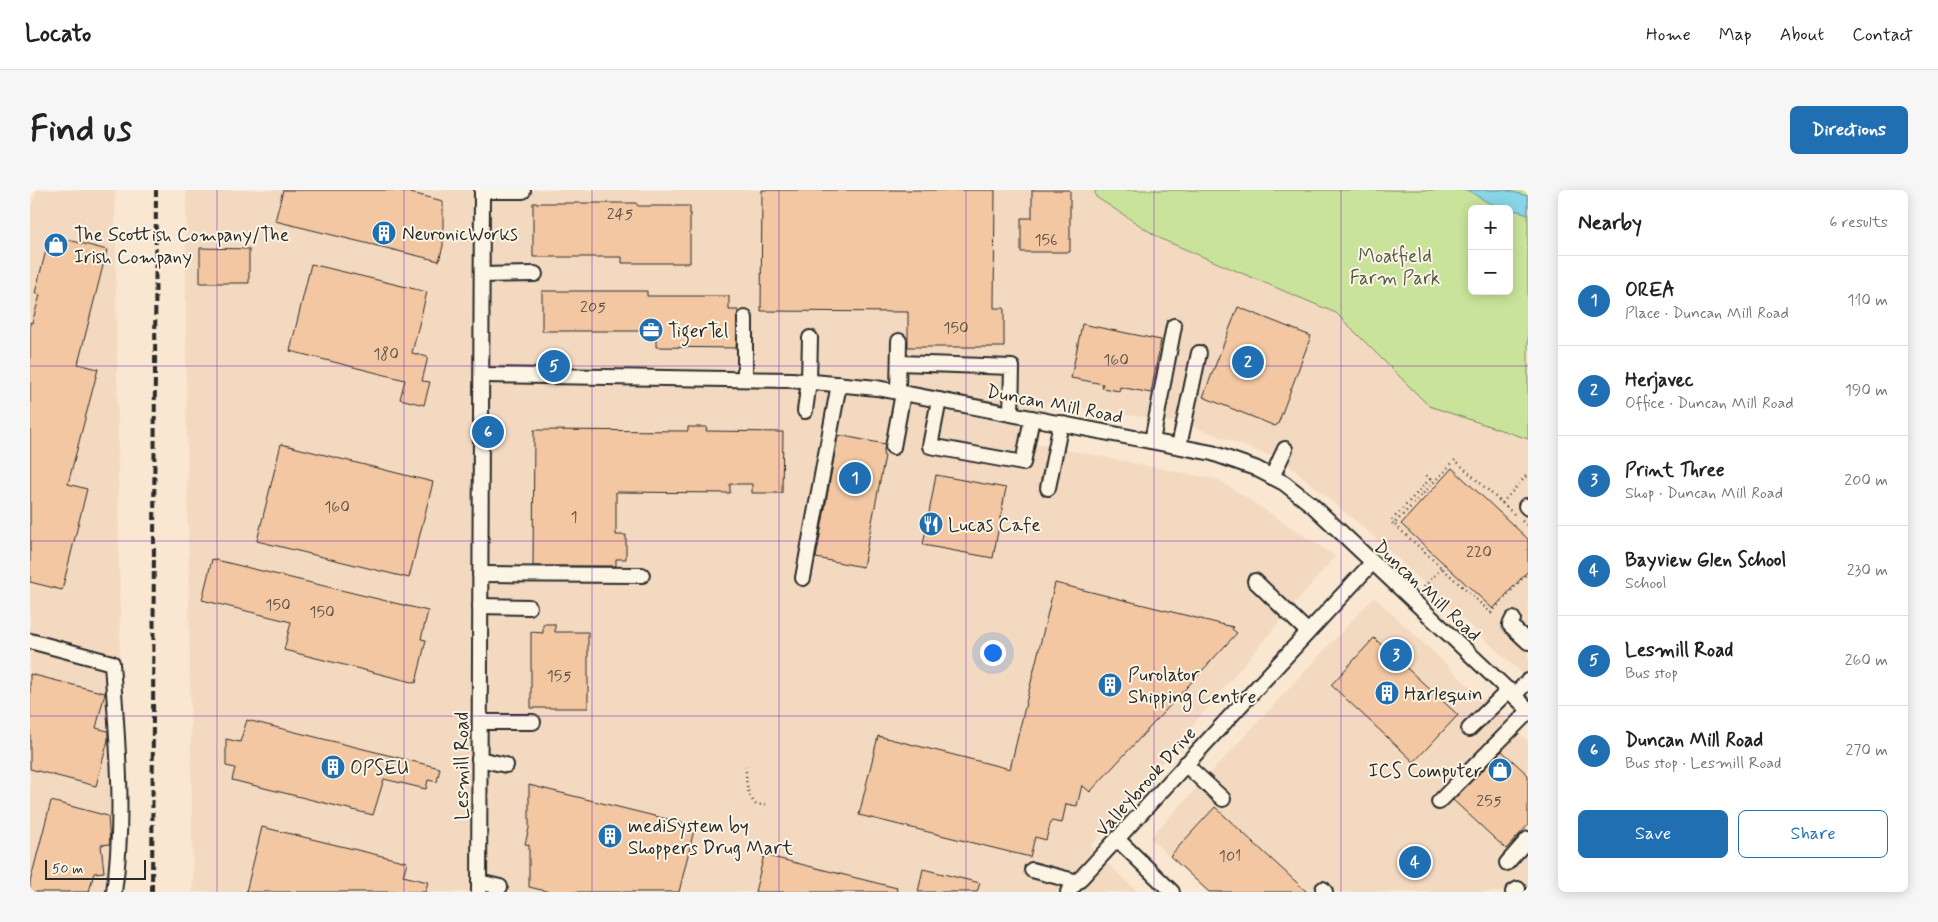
<!DOCTYPE html>
<meta charset="utf-8">
<style>
:root{--surface:#fff;--page:#f6f6f6;--text:#222;--muted:#767676;--line:#e0e0e0;--accent:#1f6fb2}
body{margin:0;font-family:Mynerve,sans-serif;background:var(--page);color:var(--text)}
.controls{position:absolute;right:15px;top:15px;display:grid;overflow:hidden;border-radius:8px;box-shadow:0 2px 12px #0003}
.controls button{width:45px;height:45px;display:grid;place-items:center;padding:0;border:0;border-bottom:1px solid var(--line);background:var(--surface);color:var(--text);font:25px sans-serif}
.scale{position:absolute;left:15px;bottom:12px;width:101px;box-sizing:border-box;padding-left:5px;border:2px solid #2b2b2b;border-top:0;font-size:14px;line-height:18px;white-space:nowrap;color:#2b2b2b;-webkit-text-stroke:4px #fcf5e5;paint-order:stroke}
.you{position:absolute;left:962px;top:462px;width:18px;height:18px;margin:-12px;border:4px solid #fff;border-radius:50%;background:#1a73e8;box-shadow:0 0 0 8px #1a73e833}
.badge{display:grid;place-items:center;width:32px;height:32px;border-radius:50%;background:var(--accent);color:#fff;font-size:16px;font-weight:700}
.pin{position:absolute;translate:-50% -50%;border:2px solid #fff;box-shadow:0 1px 5px #0006}
.list{margin:0;padding:0;list-style:none}
h2{display:flex;justify-content:space-between;align-items:center;height:65px;margin:0;padding:0 20px;font-size:21px}
h2 small{font-size:16px;font-weight:400;color:var(--muted)}
.list li{display:grid;grid-template-columns:32px 1fr auto;gap:15px;align-items:center;box-sizing:border-box;height:90px;padding:0 20px;border-top:1px solid var(--line)}
.list b{display:block;font-size:19px;white-space:nowrap}
.list p{margin:0;font-size:16px;white-space:nowrap;color:var(--muted)}
.list em{font-size:16px;font-style:normal;color:var(--muted)}
.actions{display:flex;gap:10px;padding:15px 20px}
.actions a{flex:1;padding:11px 0;border:1px solid var(--accent);border-radius:8px;text-align:center;font-size:18px;color:var(--accent)}
.actions .main{background:var(--accent);color:#fff}
.map{position:relative;flex:none;width:1498px;height:702px;overflow:hidden;border-radius:8px}
header{display:flex;align-items:center;gap:30px;box-sizing:border-box;height:70px;padding:0 25px;background:var(--surface);border-bottom:1px solid var(--line)}
header strong{font-size:24px}
nav{display:flex;gap:28px;margin-inline-start:auto;font-size:18px}
.intro{display:flex;align-items:center;justify-content:space-between;box-sizing:border-box;height:120px;padding:0 30px}
h1{margin:0;font-size:35px}
.button{padding:12px 22px;border-radius:8px;background:var(--accent);color:#fff;font-size:18px;font-weight:700}
main{display:flex;gap:30px;padding:0 30px}
aside{flex:1;background:var(--surface);border-radius:8px;box-shadow:0 2px 12px #0003}
.map>svg:first-child{display:block}
</style>
<header>
<strong>Locato</strong>
<nav><a>Home</a><a>Map</a><a>About</a><a>Contact</a></nav>
</header>
<div class="intro"><h1>Find us</h1><a class="button">Directions</a></div>
<main>
<div class="map">
<svg width="1498" height="702" viewBox="0 0 1498 702">
<rect width="100%" height="100%" fill="#f9e7d1"/>
<filter id="ink" filterUnits="userSpaceOnUse"><feTurbulence type="fractalNoise" baseFrequency=".02" numOctaves="2"/><feDisplacementMap in="SourceGraphic" scale="10" xChannelSelector="R" yChannelSelector="G"/><feConvolveMatrix kernelMatrix="1 2 1 2 8 2 1 2 1" color-interpolation-filters="sRGB"/></filter>
<g filter="url(#ink)">
<g fill="#f3d9c0">
<path d="M 7,0 L 85,0 L 90,444 L 84,702 L 0,702 L 0,19 Z"/>
<path d="M 156,0 L 1065,0 L 1066,7 L 1131,49 L 1306,123 L 1399,216 L 1498,249 L 1498,489 L 1340,343 L 1254,271 L 1156,234 L 1016,212 L 1006,254 L 1189,290 L 1305,366 L 1060,657 L 1108,702 L 163,702 L 156,186 Z"/>
<path d="M 1344,407 L 1498,551 L 1498,702 L 1177,702 L 1120,648 Z"/>
</g>
<path fill="#c9e39a" stroke="#7a8762" fill-rule="evenodd" d="M 1065,0 L 1498,0 L 1498,249 L 1399,216 L 1306,123 L 1131,49 L 1066,7 ZM 1442,19 L 1479,19 L 1479,101 L 1442,101 Z"/>
<path fill="#87d5e6" stroke="#62919b" d="M 1437,0 L 1475,0 L 1498,6 L 1498,24 L 1459,13 Z"/>
<g fill="#f2c7a2" stroke="#2b2b2b">
<path d="M 253,0 L 369,0 L 413,11 L 413,56 L 409,71 L 245,31 Z"/>
<path d="M 732,0 L 965,0 L 964,118 L 974,118 L 974,157 L 878,157 L 878,122 L 731,121 Z"/>
<path d="M 1002,0 L 1040,0 L 1040,62 L 991,62 L 991,28 L 1002,28 Z"/>
<path d="M 503,13 L 606,13 L 608,16 L 660,16 L 660,73 L 592,73 L 592,67 L 503,67 Z"/>
<path d="M 20,45 L 77,60 L 48,174 L 68,179 L 38,294 L 57,299 L 32,400 L 0,392 L 0,132 L 2,133 L 10,105 L 5,103 Z"/>
<path d="M 170,58 L 219,59 L 219,93 L 170,93 Z"/>
<path d="M 281,74 L 397,102 L 382,163 L 398,167 L 392,191 L 400,192 L 394,215 L 370,209 L 375,190 L 260,161 Z"/>
<path d="M 512,101 L 617,101 L 617,106 L 699,106 L 699,120 L 708,120 L 706,158 L 626,157 L 626,144 L 617,144 L 617,141 L 512,141 Z"/>
<path d="M 1208,117 L 1281,146 L 1248,234 L 1245,236 L 1173,207 Z"/>
<path d="M 1052,134 L 1131,150 L 1121,203 L 1090,197 L 1089,201 L 1072,198 L 1073,194 L 1041,188 Z"/>
<path d="M 658,237 L 677,237 L 676,241 L 753,242 L 752,303 L 722,303 L 722,294 L 700,294 L 700,303 L 586,302 L 586,345 L 596,345 L 596,369 L 586,369 L 586,376 L 503,376 L 504,240 L 658,241 Z"/>
<path d="M 808,245 L 855,254 L 853,265 L 855,266 L 833,377 L 786,368 Z"/>
<path d="M 251,254 L 403,292 L 379,388 L 227,351 Z"/>
<path d="M 1422,278 L 1498,349 L 1498,381 L 1463,419 L 1371,334 Z"/>
<path d="M 906,285 L 976,298 L 963,368 L 893,355 Z"/>
<path d="M 182,369 L 398,421 L 391,449 L 396,450 L 386,493 L 254,460 L 261,432 L 172,410 Z"/>
<path d="M 1025,393 L 1203,437 L 1202,439 L 1207,443 L 1060,602 L 1052,595 L 1047,616 L 1036,614 L 1032,633 L 1021,631 L 1016,650 L 1005,647 L 1000,667 L 829,625 L 848,546 L 980,579 Z"/>
<path d="M 513,434 L 525,434 L 525,442 L 558,442 L 558,518 L 501,518 L 501,442 L 513,443 Z"/>
<path d="M 1344,448 L 1428,525 L 1384,572 L 1301,495 Z"/>
<path d="M 0,484 L 75,503 L 66,538 L 78,541 L 78,550 L 66,596 L 0,579 Z"/>
<path d="M 217,530 L 410,578 L 407,592 L 398,590 L 396,599 L 354,589 L 343,625 L 202,590 L 205,578 L 196,576 L 196,549 L 210,552 Z"/>
<path d="M 1472,561 L 1498,585 L 1498,635 L 1476,659 L 1423,610 Z"/>
<path d="M 499,595 L 665,636 L 649,702 L 520,702 L 499,697 L 499,655 L 495,654 L 499,638 Z"/>
<path d="M 21,611 L 78,626 L 80,654 L 71,655 L 74,682 L 64,683 L 59,702 L 0,702 L 0,692 Z"/>
<path d="M 1185,617 L 1277,702 L 1179,702 L 1140,666 Z"/>
<path d="M 232,637 L 377,672 L 373,686 L 398,692 L 395,702 L 216,702 Z"/>
<path d="M 734,665 L 867,698 L 866,702 L 725,702 Z"/>
<path d="M 893,679 L 950,693 L 947,702 L 888,702 Z"/>
</g>
<g fill="none" stroke-linecap="round" stroke-linejoin="round">
<defs>
<g id="minor">
<path d="M 452,1 L 493,1"/>
<path d="M 452,85 L 505,84"/>
<path d="M 715,128 L 715,189"/>
<path d="M 869,173 L 982,177 L 981,224"/>
<path d="M 452,185 L 762,190 L 847,198 L 1182,263 L 1225,278 L 1254,293 L 1282,315 L 1498,519"/>
<path d="M 868,202 L 869,151"/>
<path d="M 909,210 L 900,256 L 993,273 L 1002,228"/>
<path d="M 775,221 L 779,191 L 780,148"/>
<path d="M 1122,251 L 1144,136"/>
<path d="M 1149,256 L 1169,163"/>
<path d="M 863,257 L 873,203"/>
<path d="M 1242,287 L 1255,259"/>
<path d="M 1018,298 L 1031,233"/>
<path d="M 1496,316 L 1498,318"/>
<path d="M 450,384 L 612,385"/>
<path d="M 773,388 L 809,194"/>
<path d="M 1225,391 L 1278,442"/>
<path d="M 450,416 L 499,417"/>
<path d="M 1483,429 L 1480,435 L 1498,452"/>
<path d="M 0,451 L 82,473 C 87,548 95,627 84,702"/>
<path d="M 1484,505 L 1498,491"/>
<path d="M 450,532 L 503,532"/>
<path d="M 1439,539 L 1479,500"/>
<path d="M 449,569 L 476,575"/>
<path d="M 1155,574 L 1193,609"/>
<path d="M 1409,612 L 1498,522"/>
<path d="M 1087,649 L 1142,702"/>
<path d="M 1477,673 L 1498,649"/>
<path d="M 1002,680 L 1048,692"/>
<path d="M 449,692 L 470,697"/>
<path d="M 1293,699 L 1295,702"/>
<path d="M 449,702 L 452,0"/>
<path d="M 1038,702 L 1342,373"/>
<path d="M 1483,702 L 1488,699"/>
</g>
</defs>
<use href="#minor" stroke="#2b2b2b" stroke-width="18"/>
<g stroke="#2b2b2b" stroke-width="2.5" stroke-dasharray="1 4" stroke-linecap="butt">
<path d="M 1472,313 L 1497,285"/>
<path d="M 1484,324 L 1425,270 L 1364,334 L 1461,423 L 1498,382"/>
<path d="M 1492,331 L 1498,336"/>
<path d="M 1363,334 L 1361,331 L 1400,289 L 1395,284"/>
<path d="M 1394,397 L 1415,374"/>
<path d="M 716,576 C 716,591 716,603 726,615 L 737,614"/>
</g>
<use href="#minor" stroke="#fcf5e5" stroke-width="14"/>
<path stroke="#2b2b2b" stroke-width="4" stroke-dasharray="8 4" stroke-linecap="butt" d="M 122,702 L 126,0"/>
</g>
</g>
<path fill="none" stroke="#7b2cbf" stroke-width="1" stroke-opacity="0.55" d="M 187,0 L 187,702M 374,0 L 374,702M 562,0 L 562,702M 749,0 L 749,702M 936,0 L 936,702M 1124,0 L 1124,702M 1311,0 L 1311,702M 0,176 L 1498,176M 0,351 L 1498,351M 0,526 L 1498,526"/>
<defs>
<symbol id="building-disc" viewBox="-11 -11 22 22"><circle r="9.5" fill="#1f6fb2" stroke="#fcf5e5"/><path d="M-4-6H4V6H1V3H-1V6H-4ZM-2.5-4.3h1.7v1.8h-1.7ZM.8-4.3h1.7v1.8H.8ZM-2.5-1h1.7V.8h-1.7ZM.8-1h1.7V.8H.8Z" fill="#fff"/></symbol>
<symbol id="shop-disc" viewBox="-11 -11 22 22"><circle r="9.5" fill="#1f6fb2" stroke="#fcf5e5"/><path d="M-5-2.5h2.3a2.7 3.5 0 0 1 5.4 0H5L5.5 6h-11ZM-1.5-2.5h3a1.5 2.3 0 0 0-3 0Z" fill="#fff"/></symbol>
<symbol id="office-disc" viewBox="-11 -11 22 22"><circle r="9.5" fill="#1f6fb2" stroke="#fcf5e5"/><path d="M-6-3h4V-5.5h4V-3h4V5H-6ZM-1-4.5V-3h2v-1.5ZM-6 0V1H6V0Z" fill="#fff"/></symbol>
<symbol id="restaurant-disc" viewBox="-11 -11 22 22"><circle r="9.5" fill="#1f6fb2" stroke="#fcf5e5"/><path d="M-5-6h1v4h1v-4h1v4h1v-4h1v5L-1.5 .5V6h-2V.5L-5-1ZM5-6V6H3V1.5H1.5Q1.5-4 5-6Z" fill="#fff"/></symbol>
</defs>
<g fill-rule="evenodd">
<use href="#building-disc" x="340" y="29" width="28" height="28"/>
<use href="#shop-disc" x="12" y="41" width="28" height="28"/>
<use href="#office-disc" x="607" y="126" width="28" height="28"/>
<use href="#restaurant-disc" x="887" y="320" width="28" height="28"/>
<use href="#building-disc" x="1066" y="481" width="28" height="28"/>
<use href="#building-disc" x="1343" y="489" width="28" height="28"/>
<use href="#building-disc" x="289" y="563" width="28" height="28"/>
<use href="#shop-disc" x="1456" y="566" width="28" height="28"/>
<use href="#building-disc" x="566" y="632" width="28" height="28"/>
</g>
<g text-anchor="middle" stroke-width="4" stroke-linejoin="round" paint-order="stroke">
<g font-size="16" fill="#5d5249">
<text x="590" y="29">245</text>
<text x="1016" y="55">156</text>
<text x="563" y="122">205</text>
<text x="926" y="143">150</text>
<text x="356" y="169">180</text>
<text x="1086" y="175">160</text>
<text x="307" y="322">160</text>
<text x="544" y="332">1</text>
<text x="1449" y="367">220</text>
<text x="248" y="420">150</text>
<text x="292" y="427">150</text>
<text x="529" y="491">155</text>
<text x="1459" y="616">255</text>
<text x="1200" y="671">101</text>
</g>
<g font-size="19" fill="#2b2b2b" stroke="#fcf5e5" text-anchor="start">
<text x="372" y="50">NeuronicWorks</text>
<text x="44" y="51">The Scottish Company/The<tspan x="44" dy="22">Irish Company</tspan></text>
<text x="638" y="147">TigerTel</text>
<text x="918" y="341">Lucas Cafe</text>
<text x="1098" y="491">Purolator<tspan x="1098" dy="22">Shipping Centre</tspan></text>
<text x="1374" y="510">Harlequin</text>
<text x="320" y="584">OPSEU</text>
<text x="1452" y="587" text-anchor="end">ICS Computer</text>
<text x="598" y="642">mediSystem by<tspan x="598" dy="22">Shoppers Drug Mart</tspan></text>
</g>
<g font-size="19" fill="#525947" stroke="#fcf5e5">
<text x="1365" y="72">Moatfield<tspan x="1365" dy="22">Farm Park</tspan></text>
</g>
<g font-size="19" fill="#2b2b2b" stroke="#fcf5e5">
<text transform="translate(1025 213) rotate(11)" y="7">Duncan Mill Road</text>
<text transform="translate(1398 400) rotate(43)" y="7">Duncan Mill Road</text>
<text transform="translate(431 576) rotate(-90)" y="7">Lesmill Road</text>
<text transform="translate(1115 591) rotate(-48)" y="7">Valleybrook Drive</text>
</g>
</g>
</svg>
<div class="controls">
<button>+</button>
<button>−</button>
</div>
<div class="scale">50 m</div>
<div class="you"></div>
<div class="pin badge" style="left:825px;top:288px">1</div>
<div class="pin badge" style="left:1218px;top:172px">2</div>
<div class="pin badge" style="left:1366px;top:465px">3</div>
<div class="pin badge" style="left:1385px;top:672px">4</div>
<div class="pin badge" style="left:524px;top:176px">5</div>
<div class="pin badge" style="left:458px;top:242px">6</div>
</div>
<aside>
<h2>Nearby<small>6 results</small></h2>
<ul class="list">
<li><span class="badge">1</span><div><b>OREA</b><p>Place · Duncan Mill Road</p></div><em>110 m</em></li>
<li><span class="badge">2</span><div><b>Herjavec</b><p>Office · Duncan Mill Road</p></div><em>190 m</em></li>
<li><span class="badge">3</span><div><b>Print Three</b><p>Shop · Duncan Mill Road</p></div><em>200 m</em></li>
<li><span class="badge">4</span><div><b>Bayview Glen School</b><p>School</p></div><em>230 m</em></li>
<li><span class="badge">5</span><div><b>Lesmill Road</b><p>Bus stop</p></div><em>260 m</em></li>
<li><span class="badge">6</span><div><b>Duncan Mill Road</b><p>Bus stop · Lesmill Road</p></div><em>270 m</em></li>
</ul>
<div class="actions"><a class="main">Save</a><a>Share</a></div>
</aside>
</main>
